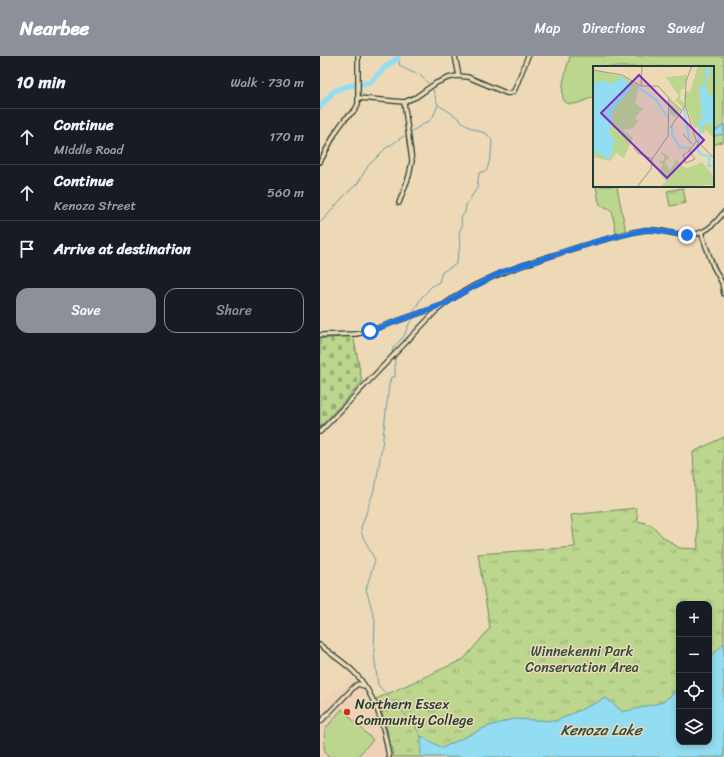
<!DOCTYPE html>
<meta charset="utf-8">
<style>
:root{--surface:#171b24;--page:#20242c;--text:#f1f3f6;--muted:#9ea1a6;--line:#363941;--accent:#8c9099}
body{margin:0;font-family:Sriracha,sans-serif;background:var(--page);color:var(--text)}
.controls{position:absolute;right:12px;bottom:12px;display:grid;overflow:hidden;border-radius:8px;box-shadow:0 2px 6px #0003}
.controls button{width:36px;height:36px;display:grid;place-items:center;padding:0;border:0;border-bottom:1px solid var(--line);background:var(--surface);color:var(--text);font:20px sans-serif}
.stop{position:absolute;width:12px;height:12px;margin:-9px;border:3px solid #1a73e8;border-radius:50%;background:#fff}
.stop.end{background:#1a73e8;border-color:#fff;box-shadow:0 1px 4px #0008}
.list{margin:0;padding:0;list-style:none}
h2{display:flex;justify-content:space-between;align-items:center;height:52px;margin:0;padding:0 16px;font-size:17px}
h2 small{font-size:13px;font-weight:400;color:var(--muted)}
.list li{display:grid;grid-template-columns:26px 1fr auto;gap:12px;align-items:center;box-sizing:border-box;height:56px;padding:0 16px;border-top:1px solid var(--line)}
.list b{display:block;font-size:15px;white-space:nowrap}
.list p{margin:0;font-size:13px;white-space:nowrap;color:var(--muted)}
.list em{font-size:13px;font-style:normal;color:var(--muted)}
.actions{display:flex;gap:8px;padding:12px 16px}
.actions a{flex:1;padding:9px 0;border:1px solid var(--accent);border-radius:12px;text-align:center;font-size:14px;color:var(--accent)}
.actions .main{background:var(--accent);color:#fff}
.icon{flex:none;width:22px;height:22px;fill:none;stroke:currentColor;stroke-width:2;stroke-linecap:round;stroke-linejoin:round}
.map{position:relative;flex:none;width:404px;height:701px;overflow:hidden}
header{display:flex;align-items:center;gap:24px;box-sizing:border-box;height:56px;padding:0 20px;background:var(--accent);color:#fff}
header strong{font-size:19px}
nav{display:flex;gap:22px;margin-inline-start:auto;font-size:14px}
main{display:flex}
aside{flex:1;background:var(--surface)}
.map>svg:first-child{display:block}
</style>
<header>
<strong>Nearbee</strong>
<nav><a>Map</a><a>Directions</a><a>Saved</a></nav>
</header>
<main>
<aside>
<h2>10 min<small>Walk · 730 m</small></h2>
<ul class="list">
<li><svg class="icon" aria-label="ahead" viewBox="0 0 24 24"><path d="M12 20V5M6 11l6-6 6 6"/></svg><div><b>Continue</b><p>Middle Road</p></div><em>170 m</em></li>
<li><svg class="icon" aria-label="ahead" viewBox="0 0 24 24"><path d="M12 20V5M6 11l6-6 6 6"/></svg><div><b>Continue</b><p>Kenoza Street</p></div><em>560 m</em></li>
<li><svg class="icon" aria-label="arrive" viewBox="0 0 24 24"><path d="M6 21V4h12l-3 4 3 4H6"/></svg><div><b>Arrive at destination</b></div></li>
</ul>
<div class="actions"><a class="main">Save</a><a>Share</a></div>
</aside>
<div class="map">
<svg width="404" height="701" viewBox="0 0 404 701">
<defs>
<pattern id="cemetery-stones" width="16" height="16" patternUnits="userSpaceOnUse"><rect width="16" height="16" fill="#bcd68e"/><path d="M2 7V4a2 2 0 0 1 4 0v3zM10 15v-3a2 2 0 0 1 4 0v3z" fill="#98af75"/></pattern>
<pattern id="park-tufts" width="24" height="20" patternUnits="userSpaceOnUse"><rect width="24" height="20" fill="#bcd68e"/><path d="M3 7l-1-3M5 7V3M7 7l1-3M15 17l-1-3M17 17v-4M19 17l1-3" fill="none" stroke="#98af75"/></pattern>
</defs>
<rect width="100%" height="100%" fill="#eed9b7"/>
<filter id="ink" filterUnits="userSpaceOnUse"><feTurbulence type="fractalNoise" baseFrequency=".025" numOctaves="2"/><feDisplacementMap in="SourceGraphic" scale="8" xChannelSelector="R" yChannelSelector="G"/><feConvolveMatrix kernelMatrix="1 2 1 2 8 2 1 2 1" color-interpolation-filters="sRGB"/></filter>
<g filter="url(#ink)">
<path fill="#f0d0b6" d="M 32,621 L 43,634 L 53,651 L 61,672 L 67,701 L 0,701 L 0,648 Z"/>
<g fill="#bcd68e" stroke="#6e8a61">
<path d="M 250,0 L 404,0 L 404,85 L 393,89 L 393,11 L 274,11 L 274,41 C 267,43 258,49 250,48 C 234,47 248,9 250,0 Z"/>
<path d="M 276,130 L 298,130 L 297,131 L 306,176 L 296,178 L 292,155 L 288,152 L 281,150 L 279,146 Z"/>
<path d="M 22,653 L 53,684 L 37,701 L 8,701 L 5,695 L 4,692 L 5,673 Z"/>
</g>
<path fill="url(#cemetery-stones)" stroke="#6e8a61" d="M 32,280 L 34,283 L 42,326 L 0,371 L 0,283 Z"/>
<g fill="url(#park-tufts)" stroke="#6e8a61" fill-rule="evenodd">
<path d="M 363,132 L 366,147 L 350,150 L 347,135 Z"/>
<path d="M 404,381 L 404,701 L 73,701 C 70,680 64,662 56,643 L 144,603 L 170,572 L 158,498 L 255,491 L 251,459 L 316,452 L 318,465 L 332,469 L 343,481 L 359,492 L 378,493 L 373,396 ZM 359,548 L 389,548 L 389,686 L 359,686 Z"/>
</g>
<g fill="#92ddf2" stroke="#649da6">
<path d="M 404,68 L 404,78 L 397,79 L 393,81 L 393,75 L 398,73 Z"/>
<path d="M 404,587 L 404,701 L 101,701 L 101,680 L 122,692 L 166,671 L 193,663 L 236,665 L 286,642 L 303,656 L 343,646 L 359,633 L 359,686 L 389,686 L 389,603 Z"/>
</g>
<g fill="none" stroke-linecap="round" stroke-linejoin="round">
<g stroke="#649da6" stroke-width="1">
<path d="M 78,2 L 80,10 L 89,15 L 100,19 L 108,27"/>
<path d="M 92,75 L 109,65 L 113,61 L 118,49"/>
<path d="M 0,166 L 4,163 L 24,140 L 38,127 L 48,110 L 66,92 L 84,80"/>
<path d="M 94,255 L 101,242 L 112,230 L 119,226 L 122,216 L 136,208 L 140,191 L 139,177 L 142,170 L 141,162 L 145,156 L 146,149 L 157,132 L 159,117 L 167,114 L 171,99 L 172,84 L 167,78 L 149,71 L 130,56 L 118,49 L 113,34"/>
<path d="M 72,297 L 73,292 L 84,280 L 89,268 L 94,262"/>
<path d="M 69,641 L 58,629 L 54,598 L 55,564 L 46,533 L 55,504 L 42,479 L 41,472 L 56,428 L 62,390 L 69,329 L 71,321 L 75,321 L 75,302"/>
<path d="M 72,644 L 93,667 L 101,680"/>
</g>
<path stroke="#92ddf2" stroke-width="5.5" d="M 0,51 L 14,35 L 28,30 L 50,27 L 63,13 L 78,2 L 78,0"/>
<defs>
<g id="minor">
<path d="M 135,0 L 139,20"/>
<path d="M 39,42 L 84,46 L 96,41 L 116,27 L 128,22 L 137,20 L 148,21 L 186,37 C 191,38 193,37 195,33 L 208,0"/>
<path d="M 0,106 L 17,74 L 25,63 L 35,54 L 38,48 L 38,0"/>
<path d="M 79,147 L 89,120 L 92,105 L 84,46"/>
<path d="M 381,176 L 393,210 L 402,227 L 404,238"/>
<path d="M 0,279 L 36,278 L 46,276 L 123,249"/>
<path d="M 0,376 L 115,256 C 150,225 197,211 240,197 C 259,190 279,185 298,180 C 307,177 316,175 325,174 C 342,172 359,182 376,178 C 389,175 397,165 404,156"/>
<path d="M 0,589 C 11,598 24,606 34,616 C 56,639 64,670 69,701"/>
<path d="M 0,666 L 35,630 L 38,628 L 44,630"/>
</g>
</defs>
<use href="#minor" stroke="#1f3d34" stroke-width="6"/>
<use href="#minor" stroke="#eed9b7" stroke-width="3.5"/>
</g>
</g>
<g fill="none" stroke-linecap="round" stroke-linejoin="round" filter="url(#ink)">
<path stroke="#1a73e8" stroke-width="5" d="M 50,275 L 125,248 L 142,237 L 182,216 L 255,192 L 286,183 L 324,174 L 332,174 L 367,179"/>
</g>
<circle fill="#c8321e" stroke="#eed9b7" stroke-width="1.5" cx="27" cy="656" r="4"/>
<g text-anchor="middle" stroke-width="3" stroke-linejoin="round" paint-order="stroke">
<g font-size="14" fill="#2f4c3d" stroke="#eed9b7">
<text x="262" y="600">Winnekenni Park<tspan x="262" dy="16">Conservation Area</tspan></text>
</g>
<g font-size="14" fill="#1f3d34" stroke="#eed9b7" text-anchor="start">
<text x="35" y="653">Northern Essex<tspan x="35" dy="16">Community College</tspan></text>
</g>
<g font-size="15" font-style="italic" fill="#2a4d47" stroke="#eed9b7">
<text x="281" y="679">Kenoza Lake</text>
</g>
</g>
<g transform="translate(273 10)">
<rect width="121" height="121" fill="#eed9b7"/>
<path d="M 67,85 L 77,91 L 72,96 L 77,105 L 83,93 L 90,101 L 95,102 L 109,96 L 119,108 L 121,119 L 68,121 L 73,115 L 65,106 L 70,99 L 65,95 L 71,94 L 71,90 Z" fill="#bcd68e"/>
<path d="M 77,35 L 88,45 L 82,51 L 77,48 Z" fill="#bcd68e"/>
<path d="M 105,0 L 121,0 L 121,72 L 112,63 L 111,68 L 106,66 L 105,61 L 101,62 L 91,33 L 92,25 L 97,26 ZM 0,4 L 32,11 L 46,20 L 42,37 L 50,43 L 42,52 L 45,55 L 40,62 L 30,64 L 40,72 L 31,92 L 23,87 L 17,95 L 0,91 ZM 94,9 L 91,23 L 88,23 L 87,33 L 92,38 L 90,42 L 82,34 L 86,30 L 73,11 Z" fill="#bcd68e"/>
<path d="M 116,0 L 118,4 L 112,18 L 115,29 L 121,28 L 121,60 L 113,57 L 107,64 L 105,54 L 112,54 L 107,48 L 109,43 L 106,24 L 112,15 L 113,3 ZM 29,11 L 39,21 L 19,46 L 19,59 L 16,65 L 22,76 L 17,92 L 13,94 L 12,90 L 2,86 L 0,88 L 0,16 L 14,15 L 19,18 Z" fill="#92ddf2"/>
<path fill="none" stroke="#92ddf2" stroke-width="2" d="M 45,21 L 63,34 L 75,52M 91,42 L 96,73M 79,60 L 79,68 L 86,81 L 97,82M 108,62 L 104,81 L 107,88 L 117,91 L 115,100 L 121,99"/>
<path fill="none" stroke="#9b9b83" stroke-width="1" d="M 0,4 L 29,9 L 48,20 L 65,20 L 76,32 L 75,70 L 59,93 L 58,103 L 44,121M 48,20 L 49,0M 76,33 L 88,44M 92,39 L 103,74 L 121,92M 77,62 L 92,40 L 93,15 L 99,0M 90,68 L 99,78M 41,82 L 45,87 L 59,93M 96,85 L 90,89 L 93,97 L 102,93 L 96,85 L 104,74"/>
<path fill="#7b2cbf" fill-opacity="0.15" stroke="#7b2cbf" stroke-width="2" d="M 46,9 L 111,74 L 74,112 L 8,47 Z"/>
<rect width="121" height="121" fill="none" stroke="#1f3d34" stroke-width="2"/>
</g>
</svg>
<div class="controls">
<button>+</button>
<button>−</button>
<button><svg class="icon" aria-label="locate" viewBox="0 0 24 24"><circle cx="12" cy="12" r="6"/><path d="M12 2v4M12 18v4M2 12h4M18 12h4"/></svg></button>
<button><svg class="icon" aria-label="layers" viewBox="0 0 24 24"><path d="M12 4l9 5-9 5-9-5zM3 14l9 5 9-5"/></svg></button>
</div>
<div class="stop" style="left:50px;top:275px"></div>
<div class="stop end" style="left:367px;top:179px"></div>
</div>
</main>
